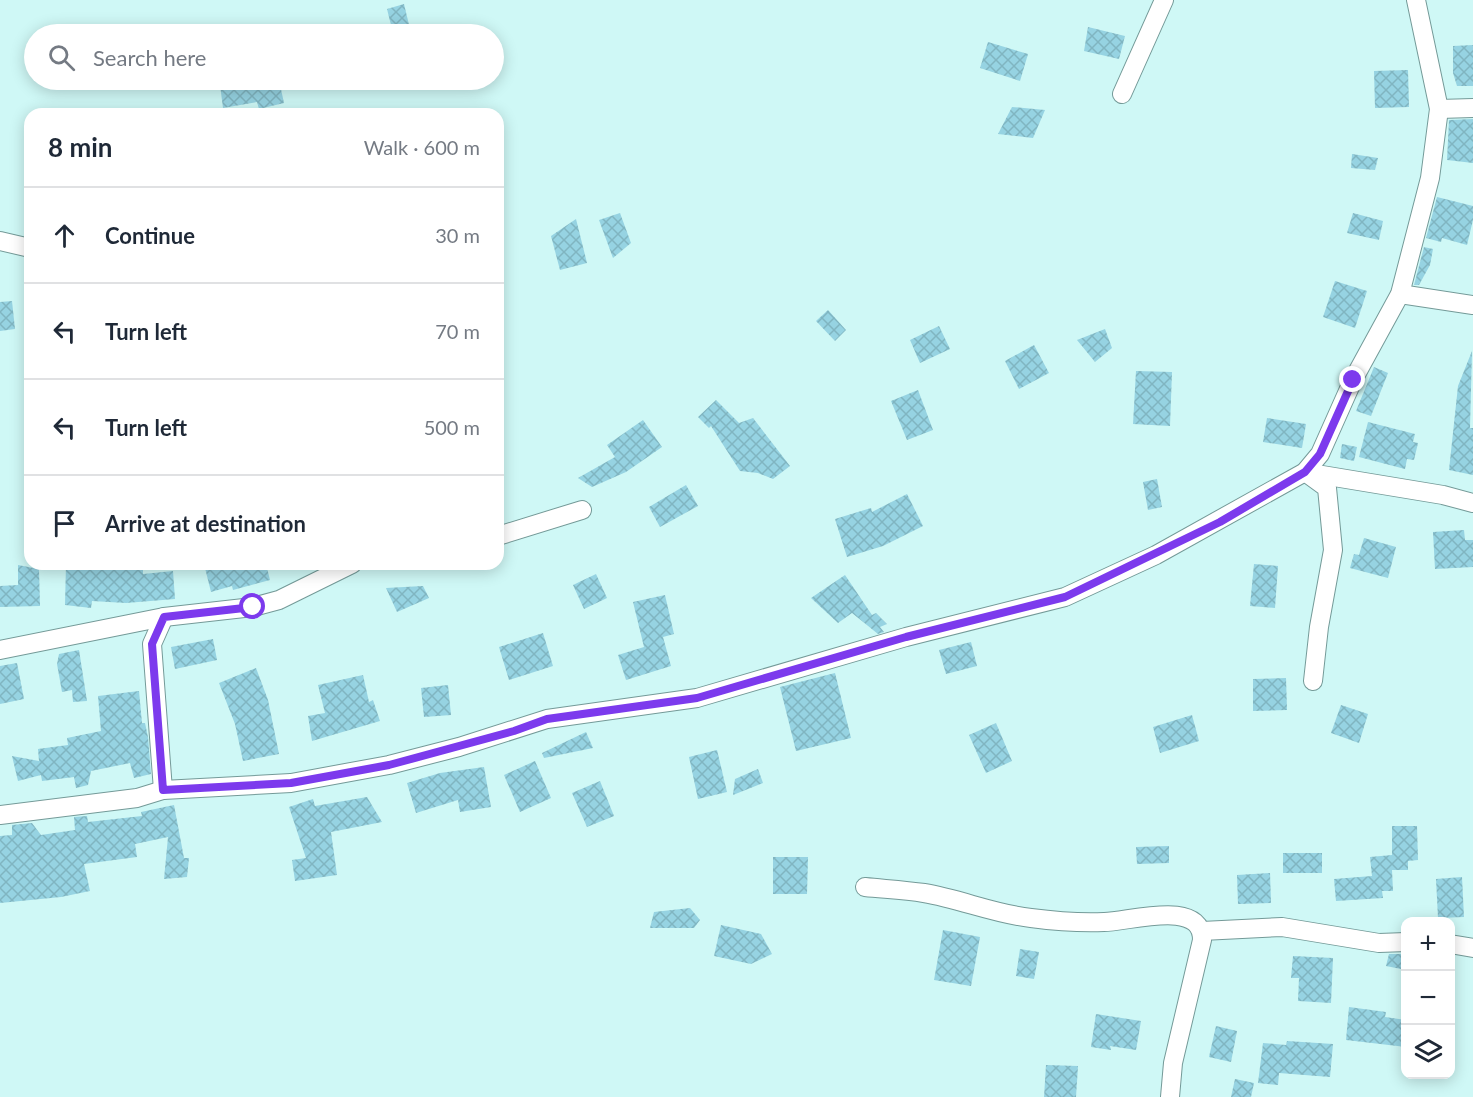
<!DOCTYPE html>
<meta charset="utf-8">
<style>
:root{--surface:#fff;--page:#f2f2f3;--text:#1f2937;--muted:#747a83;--line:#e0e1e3}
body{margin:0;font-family:Lato,sans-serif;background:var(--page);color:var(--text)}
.controls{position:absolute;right:18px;bottom:18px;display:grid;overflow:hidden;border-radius:12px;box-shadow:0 3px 15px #0003}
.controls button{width:54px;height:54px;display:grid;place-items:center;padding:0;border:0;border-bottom:2px solid var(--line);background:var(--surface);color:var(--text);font:30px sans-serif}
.stop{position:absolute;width:18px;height:18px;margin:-14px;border:4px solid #7c3aed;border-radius:50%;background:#fff}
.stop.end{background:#7c3aed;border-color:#fff;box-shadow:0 2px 6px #0008}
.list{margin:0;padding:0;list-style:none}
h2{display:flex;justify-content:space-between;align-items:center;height:78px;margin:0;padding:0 24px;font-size:26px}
h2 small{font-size:20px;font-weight:400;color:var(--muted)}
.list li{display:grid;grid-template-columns:39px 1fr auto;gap:18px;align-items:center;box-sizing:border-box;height:96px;padding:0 24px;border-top:2px solid var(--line)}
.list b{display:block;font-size:22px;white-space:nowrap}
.list em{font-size:20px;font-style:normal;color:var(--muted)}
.icon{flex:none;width:33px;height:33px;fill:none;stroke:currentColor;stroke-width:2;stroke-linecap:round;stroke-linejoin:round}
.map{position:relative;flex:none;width:1473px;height:1097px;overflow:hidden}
.search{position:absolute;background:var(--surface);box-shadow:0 3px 15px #0003;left:24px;top:24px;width:480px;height:66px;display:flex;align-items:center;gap:15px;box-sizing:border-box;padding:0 21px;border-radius:33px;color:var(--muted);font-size:22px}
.panel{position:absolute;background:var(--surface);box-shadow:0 3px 15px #0003;left:24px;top:108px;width:480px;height:462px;border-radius:18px}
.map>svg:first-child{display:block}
</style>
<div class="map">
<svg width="1473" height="1097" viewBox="0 0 1473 1097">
<defs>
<pattern id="building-cross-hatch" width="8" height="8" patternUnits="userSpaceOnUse" patternTransform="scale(1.5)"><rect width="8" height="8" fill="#96d3e2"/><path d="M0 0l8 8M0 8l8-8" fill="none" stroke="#80b5c1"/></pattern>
</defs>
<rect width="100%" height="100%" fill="#cff8f6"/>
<g fill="url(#building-cross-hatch)">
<path d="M 404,4 L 410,29 L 393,33 L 387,9 Z"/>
<path d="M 1088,27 L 1125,36 L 1119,59 L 1084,51 Z"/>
<path d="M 988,42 L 1028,54 L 1020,81 L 980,68 Z"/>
<path d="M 1473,45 L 1473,86 L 1457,86 L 1453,73 L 1453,46 Z"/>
<path d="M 1408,70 L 1409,107 L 1375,108 L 1374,71 Z"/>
<path d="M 251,80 L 279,80 L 284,103 L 259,109 L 257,102 L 223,108 L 220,85 Z"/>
<path d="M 1012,107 L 1045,110 L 1033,138 L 998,134 Z"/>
<path d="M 1473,119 L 1473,163 L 1447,160 L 1449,120 Z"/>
<path d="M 1352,154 L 1378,158 L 1375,170 L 1351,168 Z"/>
<path d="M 1437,197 L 1473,206 L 1473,220 L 1467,245 L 1442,238 L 1441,242 L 1426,238 Z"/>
<path d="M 620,213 L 631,243 L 613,258 L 599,220 Z"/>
<path d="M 1353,213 L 1383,221 L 1379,240 L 1347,233 Z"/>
<path d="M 576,219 L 587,263 L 560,270 L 551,236 Z"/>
<path d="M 1424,247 L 1433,249 L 1430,265 L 1419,285 L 1414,285 Z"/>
<path d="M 1335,281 L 1367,291 L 1355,328 L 1323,317 Z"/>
<path d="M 12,301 L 15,329 L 0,331 L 0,302 Z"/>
<path d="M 828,310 L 846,330 L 835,341 L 816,321 Z"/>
<path d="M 939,326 L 950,349 L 920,363 L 910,340 Z"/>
<path d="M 1105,329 L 1112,348 L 1095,362 L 1077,340 Z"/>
<path d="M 1034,345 L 1049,373 L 1019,389 L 1005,361 Z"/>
<path d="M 1472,351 L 1470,428 L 1473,428 L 1473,475 L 1449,470 L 1458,386 Z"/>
<path d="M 1374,367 L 1388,373 L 1371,416 L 1356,411 Z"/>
<path d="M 1136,371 L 1172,372 L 1170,426 L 1133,424 Z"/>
<path d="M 918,390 L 933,430 L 907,440 L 891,401 Z"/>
<path d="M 716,400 L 739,423 L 753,418 L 790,466 L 773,479 L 758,473 L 740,471 L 711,426 L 709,428 L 698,417 Z"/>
<path d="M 1267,418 L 1306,424 L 1302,448 L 1263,442 Z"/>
<path d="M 643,420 L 662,447 L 626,472 L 592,487 L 578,478 L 615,457 L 607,445 Z"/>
<path d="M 1368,422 L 1415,434 L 1413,442 L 1418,443 L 1414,460 L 1407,459 L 1405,469 L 1359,457 Z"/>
<path d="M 1342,444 L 1357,447 L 1354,461 L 1340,458 Z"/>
<path d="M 1157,479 L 1162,507 L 1148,510 L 1143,482 Z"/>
<path d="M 686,485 L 698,506 L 660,527 L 649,507 Z"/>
<path d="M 907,494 L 923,526 L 883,546 L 847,557 L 835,519 L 871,508 L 872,512 Z"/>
<path d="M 1464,530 L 1465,540 L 1473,540 L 1473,567 L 1435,569 L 1433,532 Z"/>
<path d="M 1364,538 L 1396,547 L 1388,578 L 1350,568 L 1354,554 L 1359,555 Z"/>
<path d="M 66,564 L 143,564 L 143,574 L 173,571 L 175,599 L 126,603 L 92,601 L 91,608 L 65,605 Z"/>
<path d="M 221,564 L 266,564 L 270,580 L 233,590 L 232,586 L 211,592 L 205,568 Z"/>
<path d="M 1254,564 L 1278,566 L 1275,608 L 1250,606 Z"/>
<path d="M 18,565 L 39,569 L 40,606 L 0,607 L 0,586 L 18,585 Z"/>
<path d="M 596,574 L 607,598 L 584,609 L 573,585 Z"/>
<path d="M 845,575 L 872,615 L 876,613 L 887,624 L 880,627 L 884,632 L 878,634 L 852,613 L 838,623 L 811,598 Z"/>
<path d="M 423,586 L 429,598 L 397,612 L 386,588 Z"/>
<path d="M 665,595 L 674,634 L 663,637 L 671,666 L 626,680 L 618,655 L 644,647 L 633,602 Z"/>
<path d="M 543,633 L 553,666 L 509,680 L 499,647 Z"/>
<path d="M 213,639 L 217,660 L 175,669 L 171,647 Z"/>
<path d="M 971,642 L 977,666 L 946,674 L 939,650 Z"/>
<path d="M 79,650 L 87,701 L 73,702 L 72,690 L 62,692 L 57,664 L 59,654 Z"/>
<path d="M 17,663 L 24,699 L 0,704 L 0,666 Z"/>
<path d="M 256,668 L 268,700 L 279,754 L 243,761 L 235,724 L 219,683 Z"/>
<path d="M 835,673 L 851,738 L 796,751 L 780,687 Z"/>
<path d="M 363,675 L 369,702 L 373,700 L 380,721 L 312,741 L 308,716 L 325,713 L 318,685 Z"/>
<path d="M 1286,678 L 1287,710 L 1253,711 L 1253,679 Z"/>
<path d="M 448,685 L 451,715 L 424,717 L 421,688 Z"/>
<path d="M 139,691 L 142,723 L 145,723 L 148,737 L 151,774 L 134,778 L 130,763 L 91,771 L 88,785 L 76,788 L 74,777 L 42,781 L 41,775 L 18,781 L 12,756 L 39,761 L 38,749 L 68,745 L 67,738 L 101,731 L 98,696 Z"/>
<path d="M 1341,705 L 1368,714 L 1359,743 L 1331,733 Z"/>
<path d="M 1192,715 L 1199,741 L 1160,753 L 1153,727 Z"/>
<path d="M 996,723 L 1012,761 L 986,773 L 969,735 Z"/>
<path d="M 586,732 L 593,748 L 544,758 L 542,753 Z"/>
<path d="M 717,750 L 727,792 L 698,799 L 689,757 Z"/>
<path d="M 535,761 L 551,798 L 520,812 L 504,775 Z"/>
<path d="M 484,767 L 491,807 L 460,812 L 458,800 L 416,813 L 407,783 L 440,773 Z"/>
<path d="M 758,769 L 763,783 L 733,795 L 735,779 Z"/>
<path d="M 600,781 L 614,816 L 587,827 L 572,793 Z"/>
<path d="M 367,797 L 382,822 L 331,832 L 337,875 L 295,881 L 292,860 L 306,858 L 289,807 L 313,799 L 315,806 Z"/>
<path d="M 174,805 L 184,858 L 189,858 L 187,877 L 164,879 L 168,837 L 135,844 L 137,857 L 84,864 L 90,891 L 61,897 L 0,903 L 0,836 L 12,835 L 12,825 L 32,823 L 41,835 L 75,830 L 74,817 L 87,816 L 88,822 L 142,816 L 141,812 Z"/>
<path d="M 1392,826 L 1417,826 L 1418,860 L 1408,861 L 1408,870 L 1392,870 L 1393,891 L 1382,891 L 1383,898 L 1336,901 L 1334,879 L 1372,876 L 1370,857 L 1392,855 Z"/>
<path d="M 1169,846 L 1169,863 L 1137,864 L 1136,847 Z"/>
<rect x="1283" y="853" width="39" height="20"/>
<path d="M 773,857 L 808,857 L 807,894 L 773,894 Z"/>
<path d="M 1270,873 L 1271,903 L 1238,904 L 1237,875 Z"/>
<path d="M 1462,877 L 1464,917 L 1438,918 L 1436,879 Z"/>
<path d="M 690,908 L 700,920 L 694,928 L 650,928 L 654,912 Z"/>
<path d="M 721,925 L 761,934 L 772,954 L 751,964 L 714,956 Z"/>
<path d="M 943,930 L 980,937 L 971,986 L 934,980 Z"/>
<path d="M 1020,949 L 1039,952 L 1034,979 L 1016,976 Z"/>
<path d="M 1389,954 L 1406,954 L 1406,970 L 1386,966 Z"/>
<path d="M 1293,956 L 1333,958 L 1331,1003 L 1298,1001 L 1299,978 L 1291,978 Z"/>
<path d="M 1349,1007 L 1386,1012 L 1385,1017 L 1406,1020 L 1406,1047 L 1346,1040 Z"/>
<path d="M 1096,1014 L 1141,1021 L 1136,1050 L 1110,1046 L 1111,1050 L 1091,1047 Z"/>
<path d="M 1216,1026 L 1237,1031 L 1231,1062 L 1209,1057 Z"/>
<path d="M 1287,1041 L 1333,1044 L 1330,1077 L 1279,1073 L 1278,1085 L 1258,1083 L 1263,1043 L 1286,1045 Z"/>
<path d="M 1046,1065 L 1078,1066 L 1076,1097 L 1044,1097 Z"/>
<path d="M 1235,1079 L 1254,1083 L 1251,1097 L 1231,1097 Z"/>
</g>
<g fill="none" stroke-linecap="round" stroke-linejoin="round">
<defs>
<g id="minor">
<path d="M 1122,94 L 1164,0"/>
<path d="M 1439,109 L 1473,108"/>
<path d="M 0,241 L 30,248"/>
<path d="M 1400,294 L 1473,305"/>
<path d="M 1305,472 L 1327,488 L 1333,550 L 1319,627 L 1313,681"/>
<path d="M 1310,473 L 1443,495 L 1473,503"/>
<path d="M 498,536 L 582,510"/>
<path d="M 0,650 L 164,617 L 253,607 L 279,600 L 352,564"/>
<path d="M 163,790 L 152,644 L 164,617"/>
<path d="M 0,815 L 137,798 L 163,790 L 291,783 L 389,765 L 459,747 L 547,719 L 697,698 L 906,637 L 1065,597 L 1156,555 L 1305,472 L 1320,454 L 1353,380 L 1400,294 L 1430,178 L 1439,109 L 1416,0"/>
<path d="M 865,887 C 884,889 904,890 924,893 C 960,899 995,914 1031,918 C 1054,921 1080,923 1104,922 C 1129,922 1202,898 1202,940 L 1173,1063 L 1170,1097"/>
<path d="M 1202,931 L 1282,927 L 1379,943 L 1406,942"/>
<path d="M 1450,944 L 1473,948"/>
</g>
</defs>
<use href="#minor" stroke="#749a98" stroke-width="20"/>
<use href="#minor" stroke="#fff" stroke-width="18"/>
</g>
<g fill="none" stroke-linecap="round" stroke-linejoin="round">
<path stroke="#7c3aed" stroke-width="8" d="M 253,607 L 164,617 L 152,644 L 163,790 L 291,783 L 389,765 L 514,731 L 547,719 L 697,698 L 906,637 L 1065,597 L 1220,522 L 1305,472 L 1320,454 L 1353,380"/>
</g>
</svg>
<div class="controls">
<button>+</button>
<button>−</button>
<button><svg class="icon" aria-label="layers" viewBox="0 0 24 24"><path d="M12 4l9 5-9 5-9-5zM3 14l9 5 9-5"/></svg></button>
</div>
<div class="stop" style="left:253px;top:607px"></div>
<div class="stop end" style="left:1353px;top:380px"></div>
<div class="search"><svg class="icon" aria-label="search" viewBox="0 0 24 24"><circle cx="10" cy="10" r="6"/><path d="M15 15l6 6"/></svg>Search here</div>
<section class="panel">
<h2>8 min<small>Walk · 600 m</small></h2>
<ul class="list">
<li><svg class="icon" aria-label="ahead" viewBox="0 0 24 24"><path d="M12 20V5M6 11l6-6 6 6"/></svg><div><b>Continue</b></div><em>30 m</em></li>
<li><svg class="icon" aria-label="left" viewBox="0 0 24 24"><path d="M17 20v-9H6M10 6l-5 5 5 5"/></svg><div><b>Turn left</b></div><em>70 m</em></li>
<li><svg class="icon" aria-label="left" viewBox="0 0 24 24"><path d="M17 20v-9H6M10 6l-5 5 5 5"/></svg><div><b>Turn left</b></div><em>500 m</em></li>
<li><svg class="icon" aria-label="arrive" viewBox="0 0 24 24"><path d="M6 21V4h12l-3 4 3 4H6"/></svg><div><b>Arrive at destination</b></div></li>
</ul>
</section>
</div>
